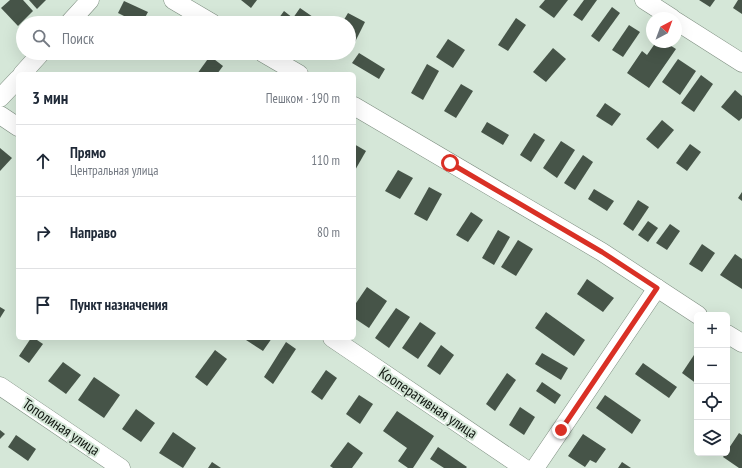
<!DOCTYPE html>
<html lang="ru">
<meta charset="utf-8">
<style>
:root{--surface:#fff;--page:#f2f2f3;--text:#1f2937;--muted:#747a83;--line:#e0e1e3}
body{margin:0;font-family:"PT Sans Narrow",sans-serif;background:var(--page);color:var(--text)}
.controls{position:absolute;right:12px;bottom:12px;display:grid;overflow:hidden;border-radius:6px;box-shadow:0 4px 16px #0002}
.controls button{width:36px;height:36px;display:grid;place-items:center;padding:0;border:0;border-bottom:1px solid var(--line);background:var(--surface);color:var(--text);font:20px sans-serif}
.compass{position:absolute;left:646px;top:12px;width:36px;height:36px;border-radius:50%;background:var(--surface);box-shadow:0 4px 16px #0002;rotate:41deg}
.stop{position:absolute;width:12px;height:12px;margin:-9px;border:3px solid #d93025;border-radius:50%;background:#fff}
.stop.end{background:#d93025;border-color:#fff;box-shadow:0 1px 4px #0008}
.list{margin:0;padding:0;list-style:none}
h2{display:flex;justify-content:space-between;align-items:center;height:52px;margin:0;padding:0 16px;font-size:17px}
h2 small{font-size:13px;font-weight:400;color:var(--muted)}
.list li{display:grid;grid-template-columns:26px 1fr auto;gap:12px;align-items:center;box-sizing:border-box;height:72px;padding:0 16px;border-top:1px solid var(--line)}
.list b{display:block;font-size:15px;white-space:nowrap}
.list p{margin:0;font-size:13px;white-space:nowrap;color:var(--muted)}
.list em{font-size:13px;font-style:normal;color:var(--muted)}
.icon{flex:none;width:22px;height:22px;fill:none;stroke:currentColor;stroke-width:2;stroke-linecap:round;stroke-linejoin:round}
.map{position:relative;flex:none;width:742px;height:468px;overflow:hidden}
.search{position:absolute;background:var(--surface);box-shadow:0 4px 16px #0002;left:16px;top:16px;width:340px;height:44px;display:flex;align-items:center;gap:10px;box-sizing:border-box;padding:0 14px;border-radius:22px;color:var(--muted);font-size:15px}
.panel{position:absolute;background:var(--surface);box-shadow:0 4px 16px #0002;left:16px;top:72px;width:340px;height:268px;border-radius:6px}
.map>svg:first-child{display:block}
</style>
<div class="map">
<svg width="742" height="468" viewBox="0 0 742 468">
<rect width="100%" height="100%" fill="#d5e7d8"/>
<g fill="#465448">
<path d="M 10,0 L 23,0 L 33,11 L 18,26 L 1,8 Z"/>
<path d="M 29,0 L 46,0 L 37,9 Z"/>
<path d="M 241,0 L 257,0 L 251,8 Z"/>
<path d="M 545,0 L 568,0 L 554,18 L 539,7 Z"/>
<path d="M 584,0 L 597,0 L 582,21 L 573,15 Z"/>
<path d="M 699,0 L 715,0 L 710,7 Z"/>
<path d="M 738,0 L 742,0 L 742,14 L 733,8 Z"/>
<path d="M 124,1 L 148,12 L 142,23 L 138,23 L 118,13 Z"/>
<path d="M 612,7 L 620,13 L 599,42 L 591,36 Z"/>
<path d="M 300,8 L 313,17 L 309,23 L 277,23 L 276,22 L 284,11 L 293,18 Z"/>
<path d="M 348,13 L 365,22 L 352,48 L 349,47 L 349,23 L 342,23 Z"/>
<path d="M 516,18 L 526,25 L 508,51 L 498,45 Z"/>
<path d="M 629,25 L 640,32 L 623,57 L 612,50 Z"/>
<path d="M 448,39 L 465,50 L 453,68 L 436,57 Z"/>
<path d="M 656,42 L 665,42 L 676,49 L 649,88 L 627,73 L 642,51 L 647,55 Z"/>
<path d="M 553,48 L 566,59 L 546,82 L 533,72 Z"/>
<path d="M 164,53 L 178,53 L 173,60 Z"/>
<path d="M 307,53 L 318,53 L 316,58 Z"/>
<path d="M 359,53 L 385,69 L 379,79 L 352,63 Z"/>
<path d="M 210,56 L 223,66 L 217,74 L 197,74 Z"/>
<path d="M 678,59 L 696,71 L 680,95 L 662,82 Z"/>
<path d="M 427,64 L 439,71 L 423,100 L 411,93 Z"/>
<path d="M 701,75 L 713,84 L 694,112 L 681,103 Z"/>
<path d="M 461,84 L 473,91 L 456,118 L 444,111 Z"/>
<path d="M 735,90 L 742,96 L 742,118 L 739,121 L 721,107 Z"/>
<path d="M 605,103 L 621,114 L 612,126 L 596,116 Z"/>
<path d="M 662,120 L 674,130 L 658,149 L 646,139 Z"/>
<path d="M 487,122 L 509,135 L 503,145 L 481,132 Z"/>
<path d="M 534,133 L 545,140 L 531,162 L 520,155 Z"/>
<path d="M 561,141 L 575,150 L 557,178 L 543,168 Z"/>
<path d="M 354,144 L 366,151 L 354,172 Z"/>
<path d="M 690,144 L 701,152 L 687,171 L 676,163 Z"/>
<path d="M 0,148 L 12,158 L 0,171 Z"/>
<path d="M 583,155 L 593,162 L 575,190 L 564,183 Z"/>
<path d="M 398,170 L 413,178 L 400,199 L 385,191 Z"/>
<path d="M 429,187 L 442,194 L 427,221 L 414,214 Z"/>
<path d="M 594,189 L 614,201 L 607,211 L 588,199 Z"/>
<path d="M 742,192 L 742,201 L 738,198 Z"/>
<path d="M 638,200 L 649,207 L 633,231 L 623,224 Z"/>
<path d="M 471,212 L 483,220 L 468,242 L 456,235 Z"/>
<path d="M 648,221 L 658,228 L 648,242 L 638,235 Z"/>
<path d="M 670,224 L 680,231 L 667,250 L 656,243 Z"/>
<path d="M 498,230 L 510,237 L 494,265 L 482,258 Z"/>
<path d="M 518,240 L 533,249 L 516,276 L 501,267 Z"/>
<path d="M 702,244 L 715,253 L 702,272 L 689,264 Z"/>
<path d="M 735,254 L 742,259 L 742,289 L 720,275 Z"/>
<path d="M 587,279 L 614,298 L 603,312 L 577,294 Z"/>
<path d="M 367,287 L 387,301 L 369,328 L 354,318 L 354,306 Z"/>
<path d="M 0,307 L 5,310 L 0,318 Z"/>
<path d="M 396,308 L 410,317 L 389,348 L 375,338 Z"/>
<path d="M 546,312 L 585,340 L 574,356 L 535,328 Z"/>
<path d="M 420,322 L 436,333 L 418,359 L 402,348 Z"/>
<path d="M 31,338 L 34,338 L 43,344 L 29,363 L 19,356 Z"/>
<path d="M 247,338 L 272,338 L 263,351 L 246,340 Z"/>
<path d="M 286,342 L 296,349 L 273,384 L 264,377 Z"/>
<path d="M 441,345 L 454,355 L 440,375 L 427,366 Z"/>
<path d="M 215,350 L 227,359 L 207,386 L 195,377 Z"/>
<path d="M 542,353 L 568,368 L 561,380 L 535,364 Z"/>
<path d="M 694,355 L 697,357 L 697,384 L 682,373 Z"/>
<path d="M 63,362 L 81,375 L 66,394 L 48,381 Z"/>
<path d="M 643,363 L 677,387 L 669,398 L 635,374 Z"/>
<path d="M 326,370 L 337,378 L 322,400 L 311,392 Z"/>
<path d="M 507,373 L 516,380 L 495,411 L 486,404 Z"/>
<path d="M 94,377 L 120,395 L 104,418 L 78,400 Z"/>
<path d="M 542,382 L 561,395 L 555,404 L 536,391 Z"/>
<path d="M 359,395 L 373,404 L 360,424 L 346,414 Z"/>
<path d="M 605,395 L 641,420 L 632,434 L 596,408 Z"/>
<path d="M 520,407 L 535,417 L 524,435 L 509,425 Z"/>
<path d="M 136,409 L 155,423 L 141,442 L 122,429 Z"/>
<path d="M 397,411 L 434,436 L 413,468 L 408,468 L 398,461 L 407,448 L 383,431 Z"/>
<path d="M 0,430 L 5,434 L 0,439 Z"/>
<path d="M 173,432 L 196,448 L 183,468 L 159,453 Z"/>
<path d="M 739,433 L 742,435 L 742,468 L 739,468 L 723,457 L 726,453 L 727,453 L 727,451 Z"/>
<path d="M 583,434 L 606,449 L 596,463 L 590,460 L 585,467 L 568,456 Z"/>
<path d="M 16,435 L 36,449 L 28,461 L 8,447 Z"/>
<path d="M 348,442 L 363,453 L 352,468 L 333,468 L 330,466 Z"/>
<path d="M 438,447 L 467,467 L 466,468 L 444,468 L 430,459 Z"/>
<path d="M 212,462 L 221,468 L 208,468 Z"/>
<path d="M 622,462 L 631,468 L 618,468 Z"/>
</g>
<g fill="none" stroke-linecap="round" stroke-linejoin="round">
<defs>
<g id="street">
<path d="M 173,0 L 212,23"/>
<path d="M 644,0 L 672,18"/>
<path d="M 676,21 L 742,63"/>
<path d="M 69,23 L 90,0"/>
<path d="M 263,53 L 299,74"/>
<path d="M 22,74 L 41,53"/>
<path d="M 0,98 L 18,79"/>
<path d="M 354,106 L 602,252 L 698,315"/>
<path d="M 0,115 L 18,127"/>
<path d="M 727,334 L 742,343"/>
<path d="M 332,338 L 524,468"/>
<path d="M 0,386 L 121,468"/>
<path d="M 535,468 L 657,288"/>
</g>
</defs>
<use href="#street" stroke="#7e8e80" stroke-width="19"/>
<use href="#street" stroke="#fff" stroke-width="18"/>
</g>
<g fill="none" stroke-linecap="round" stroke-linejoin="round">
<path stroke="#d93025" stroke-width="5" d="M 450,163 L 602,252 L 657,288 L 561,430"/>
</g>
<g text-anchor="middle" stroke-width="4" stroke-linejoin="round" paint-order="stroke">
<g font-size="15" fill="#0e140e" stroke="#d5e7d8">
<text transform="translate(428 403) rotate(34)" y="5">Кооперативная улица</text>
<text transform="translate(61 427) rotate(34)" y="5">Тополиная улица</text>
</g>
</g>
</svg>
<div class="controls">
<button>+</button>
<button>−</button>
<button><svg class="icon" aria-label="locate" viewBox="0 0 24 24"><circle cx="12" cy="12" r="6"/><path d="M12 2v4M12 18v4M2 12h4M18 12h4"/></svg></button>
<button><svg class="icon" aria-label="layers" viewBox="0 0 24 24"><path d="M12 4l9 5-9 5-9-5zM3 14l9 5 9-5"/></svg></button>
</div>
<svg class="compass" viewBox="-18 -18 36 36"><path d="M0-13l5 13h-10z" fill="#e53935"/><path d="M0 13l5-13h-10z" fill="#747a83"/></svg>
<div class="stop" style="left:450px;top:163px"></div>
<div class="stop end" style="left:561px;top:430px"></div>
<div class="search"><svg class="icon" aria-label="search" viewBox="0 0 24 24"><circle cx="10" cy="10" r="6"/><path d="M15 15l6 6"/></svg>Поиск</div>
<section class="panel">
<h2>3 мин<small>Пешком · 190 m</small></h2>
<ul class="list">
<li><svg class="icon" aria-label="ahead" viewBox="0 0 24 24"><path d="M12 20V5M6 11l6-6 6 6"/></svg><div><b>Прямо</b><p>Центральная улица</p></div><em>110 m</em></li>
<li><svg class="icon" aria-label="right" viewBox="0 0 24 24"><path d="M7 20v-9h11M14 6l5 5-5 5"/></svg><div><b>Направо</b></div><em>80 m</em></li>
<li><svg class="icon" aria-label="arrive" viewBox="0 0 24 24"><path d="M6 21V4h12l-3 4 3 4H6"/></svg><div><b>Пункт назначения</b></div></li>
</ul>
</section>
</div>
